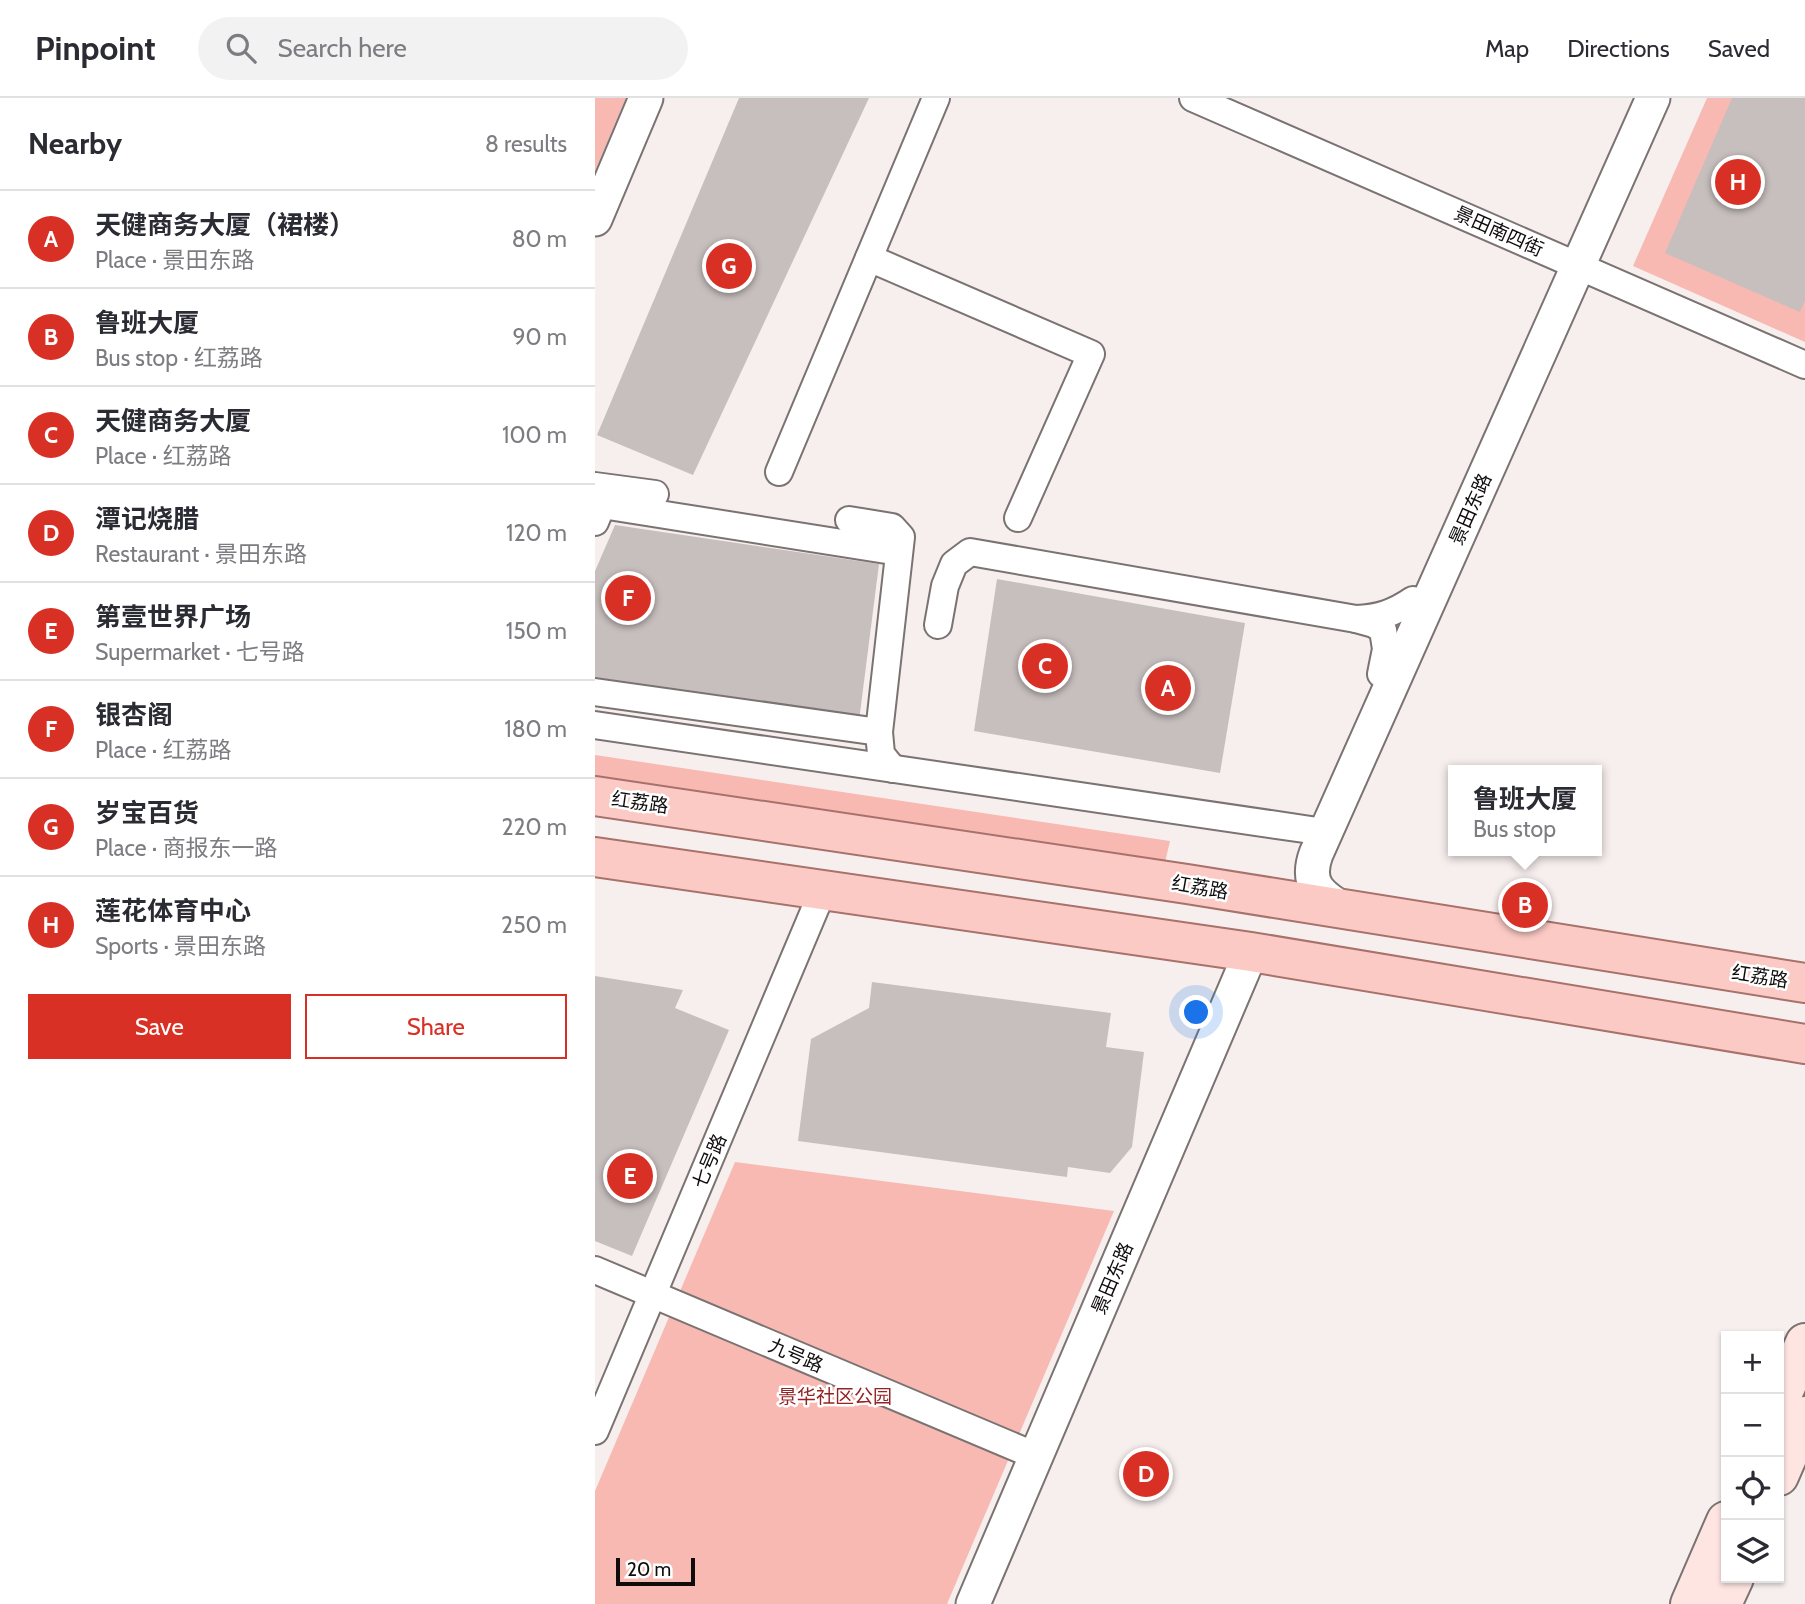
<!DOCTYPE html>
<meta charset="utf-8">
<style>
:root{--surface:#fff;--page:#f2f2f3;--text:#2b2b33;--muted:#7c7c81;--line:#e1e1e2;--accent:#d93025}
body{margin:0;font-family:Cabin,"Noto Sans SC",sans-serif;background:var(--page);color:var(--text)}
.controls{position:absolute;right:21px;bottom:21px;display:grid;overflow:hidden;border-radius:0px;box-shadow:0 2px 5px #0004}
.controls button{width:63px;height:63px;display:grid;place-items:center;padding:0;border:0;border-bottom:2px solid var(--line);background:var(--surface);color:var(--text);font:35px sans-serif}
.scale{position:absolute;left:21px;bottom:18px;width:79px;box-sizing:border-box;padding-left:7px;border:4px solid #0f0c0c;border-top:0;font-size:19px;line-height:24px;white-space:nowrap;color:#0f0c0c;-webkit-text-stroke:5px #fff;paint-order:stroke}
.you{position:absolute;left:602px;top:915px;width:24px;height:24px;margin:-18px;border:5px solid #fff;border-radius:50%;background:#1a73e8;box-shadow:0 0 0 10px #1a73e833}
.badge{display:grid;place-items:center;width:46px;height:46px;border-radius:50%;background:var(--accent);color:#fff;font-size:23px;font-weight:700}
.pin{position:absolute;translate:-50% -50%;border:4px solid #fff;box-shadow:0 2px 7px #0006}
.popup{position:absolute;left:853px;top:667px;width:154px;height:91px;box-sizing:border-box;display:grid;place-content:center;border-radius:0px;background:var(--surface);filter:drop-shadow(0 2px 5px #0005);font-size:23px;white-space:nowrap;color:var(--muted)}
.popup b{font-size:26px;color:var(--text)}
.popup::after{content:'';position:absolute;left:50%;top:100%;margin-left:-14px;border:14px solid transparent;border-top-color:var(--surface)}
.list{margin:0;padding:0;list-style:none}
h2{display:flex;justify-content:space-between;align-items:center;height:91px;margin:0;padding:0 28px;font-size:30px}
h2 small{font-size:23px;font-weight:400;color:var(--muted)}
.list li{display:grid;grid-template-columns:46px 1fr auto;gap:21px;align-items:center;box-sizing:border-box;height:98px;padding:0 28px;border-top:2px solid var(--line)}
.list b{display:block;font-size:26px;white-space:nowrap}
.list p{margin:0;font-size:23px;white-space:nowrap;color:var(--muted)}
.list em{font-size:23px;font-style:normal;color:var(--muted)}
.actions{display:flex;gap:14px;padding:21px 28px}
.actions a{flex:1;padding:16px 0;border:2px solid var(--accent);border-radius:0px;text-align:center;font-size:24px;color:var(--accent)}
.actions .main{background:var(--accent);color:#fff}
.icon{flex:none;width:38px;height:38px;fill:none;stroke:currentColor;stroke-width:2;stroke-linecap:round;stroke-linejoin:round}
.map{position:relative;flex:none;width:1210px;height:1506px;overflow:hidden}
header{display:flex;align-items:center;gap:42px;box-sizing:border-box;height:98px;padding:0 35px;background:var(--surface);border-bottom:2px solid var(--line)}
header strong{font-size:33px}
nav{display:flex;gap:38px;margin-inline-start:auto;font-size:24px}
.search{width:490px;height:63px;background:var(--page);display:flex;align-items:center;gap:18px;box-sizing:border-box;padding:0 24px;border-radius:38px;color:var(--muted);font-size:26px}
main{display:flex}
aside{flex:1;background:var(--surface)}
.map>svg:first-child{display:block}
</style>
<header>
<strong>Pinpoint</strong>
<div class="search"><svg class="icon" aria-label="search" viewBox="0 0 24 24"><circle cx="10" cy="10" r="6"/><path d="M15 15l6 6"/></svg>Search here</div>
<nav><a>Map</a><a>Directions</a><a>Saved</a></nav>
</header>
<main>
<aside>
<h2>Nearby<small>8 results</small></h2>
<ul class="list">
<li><span class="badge">A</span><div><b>天健商务大厦（裙楼）</b><p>Place · 景田东路</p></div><em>80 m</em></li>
<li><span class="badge">B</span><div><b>鲁班大厦</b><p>Bus stop · 红荔路</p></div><em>90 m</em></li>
<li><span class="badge">C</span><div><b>天健商务大厦</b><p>Place · 红荔路</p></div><em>100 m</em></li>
<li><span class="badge">D</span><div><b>潭记烧腊</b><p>Restaurant · 景田东路</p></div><em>120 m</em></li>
<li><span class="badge">E</span><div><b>第壹世界广场</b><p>Supermarket · 七号路</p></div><em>150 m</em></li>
<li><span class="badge">F</span><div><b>银杏阁</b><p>Place · 红荔路</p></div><em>180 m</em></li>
<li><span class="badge">G</span><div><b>岁宝百货</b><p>Place · 商报东一路</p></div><em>220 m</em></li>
<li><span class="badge">H</span><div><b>莲花体育中心</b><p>Sports · 景田东路</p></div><em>250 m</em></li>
</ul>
<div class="actions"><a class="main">Save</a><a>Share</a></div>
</aside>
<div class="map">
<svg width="1210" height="1506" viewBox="0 0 1210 1506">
<rect width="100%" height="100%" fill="#f7efee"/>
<g fill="#f7b9b2">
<path d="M 0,0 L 31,0 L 0,73 Z"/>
<path d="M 1112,0 L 1210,0 L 1210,244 L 1038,168 Z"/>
<path d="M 0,657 L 575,743 L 568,773 L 0,688 Z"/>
<path d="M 140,1064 L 519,1113 L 352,1506 L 0,1506 L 0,1393 Z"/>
</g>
<g fill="#c7bfbe">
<path d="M 144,0 L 274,0 L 98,377 L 2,337 Z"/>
<path d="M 1137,0 L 1210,0 L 1210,202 L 1205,214 L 1070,155 Z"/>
<path d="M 20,427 L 284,466 L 264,623 L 0,585 L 0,473 Z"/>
<path d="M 402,481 L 650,525 L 625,675 L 379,633 Z"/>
<path d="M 0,878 L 88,892 L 80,910 L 134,932 L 37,1158 L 0,1143 Z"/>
<path d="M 277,884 L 516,915 L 511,949 L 549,954 L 537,1049 L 515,1075 L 473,1069 L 472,1079 L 203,1043 L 216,941 L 274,910 Z"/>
</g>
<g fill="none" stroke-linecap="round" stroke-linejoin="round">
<defs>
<g id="minor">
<path d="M 598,0 L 1210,267"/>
<path d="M 274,160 L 496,256 L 423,420"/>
<path d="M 184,374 L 341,0"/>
<path d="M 0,388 L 60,396"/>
<path d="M 254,422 L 297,429 L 306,439 L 284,634 L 286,656 L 298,671"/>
<path d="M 0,424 L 7,407 L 304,454"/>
<path d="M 761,521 L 779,526 L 788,532 L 791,551 L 786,576"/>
<path d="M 343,527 L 350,488 L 359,466 L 375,454 L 761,521 C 784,520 799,515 818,502"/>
<path d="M 0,594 L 284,634"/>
<path d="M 0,627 L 716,732"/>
<path d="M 0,1172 L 441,1358"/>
<path d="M 0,1333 L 228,792"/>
</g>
<g id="tertiary">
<path d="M 0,121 L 51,0"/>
<path d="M 749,812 C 725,797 710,786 721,756 L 1058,0"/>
<path d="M 378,1506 L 656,854"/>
</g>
<g id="secondary">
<path d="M 1184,1304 L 1210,1245"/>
<path d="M 1184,1378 L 1210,1318"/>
<path d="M 1095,1506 L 1131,1423"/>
<path d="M 1127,1506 L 1139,1480"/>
</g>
<g id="primary">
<path d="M 0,698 L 592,786 L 1210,885"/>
<path d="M 0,759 L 656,854 L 1210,946"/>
</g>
</defs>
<use href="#minor" stroke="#7a7372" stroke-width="30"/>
<use href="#tertiary" stroke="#7a7372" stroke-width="37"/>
<use href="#secondary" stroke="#7a7372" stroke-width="42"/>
<use href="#primary" stroke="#a8716b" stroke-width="42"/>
<use href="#minor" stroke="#fff" stroke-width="26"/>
<use href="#tertiary" stroke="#fff" stroke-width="33"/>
<use href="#secondary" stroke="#fee5e2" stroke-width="38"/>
<use href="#primary" stroke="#fccac5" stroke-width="38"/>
</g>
<g text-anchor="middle" stroke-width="5" stroke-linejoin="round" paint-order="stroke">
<g font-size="19" fill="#0f0c0c" stroke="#fff">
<text transform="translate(904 133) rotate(24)" y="7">景田南四街</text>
<text transform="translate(875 411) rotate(-66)" y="7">景田东路</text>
<text transform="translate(45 704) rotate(8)" y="7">红荔路</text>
<text transform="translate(605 789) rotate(10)" y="7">红荔路</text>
<text transform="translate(1165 878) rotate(9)" y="7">红荔路</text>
<text transform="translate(114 1063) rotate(-67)" y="7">七号路</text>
<text transform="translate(517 1180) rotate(-67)" y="7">景田东路</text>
<text transform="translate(201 1257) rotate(23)" y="7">九号路</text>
</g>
<g font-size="19" fill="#932423" stroke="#fff">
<text x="240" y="1305">景华社区公园</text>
</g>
</g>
</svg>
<div class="controls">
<button>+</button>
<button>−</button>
<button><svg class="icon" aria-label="locate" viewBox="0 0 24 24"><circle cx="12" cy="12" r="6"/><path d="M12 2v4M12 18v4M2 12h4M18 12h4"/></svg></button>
<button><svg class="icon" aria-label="layers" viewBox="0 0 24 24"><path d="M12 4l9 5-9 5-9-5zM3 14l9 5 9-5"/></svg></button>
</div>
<div class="scale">20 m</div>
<div class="you"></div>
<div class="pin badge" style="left:573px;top:590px">A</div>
<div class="pin badge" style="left:930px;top:807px">B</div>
<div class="popup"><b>鲁班大厦</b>Bus stop</div>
<div class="pin badge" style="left:450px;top:568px">C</div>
<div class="pin badge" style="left:551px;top:1376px">D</div>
<div class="pin badge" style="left:35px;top:1078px">E</div>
<div class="pin badge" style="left:33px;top:500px">F</div>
<div class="pin badge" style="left:134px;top:168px">G</div>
<div class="pin badge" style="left:1143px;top:84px">H</div>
</div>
</main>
